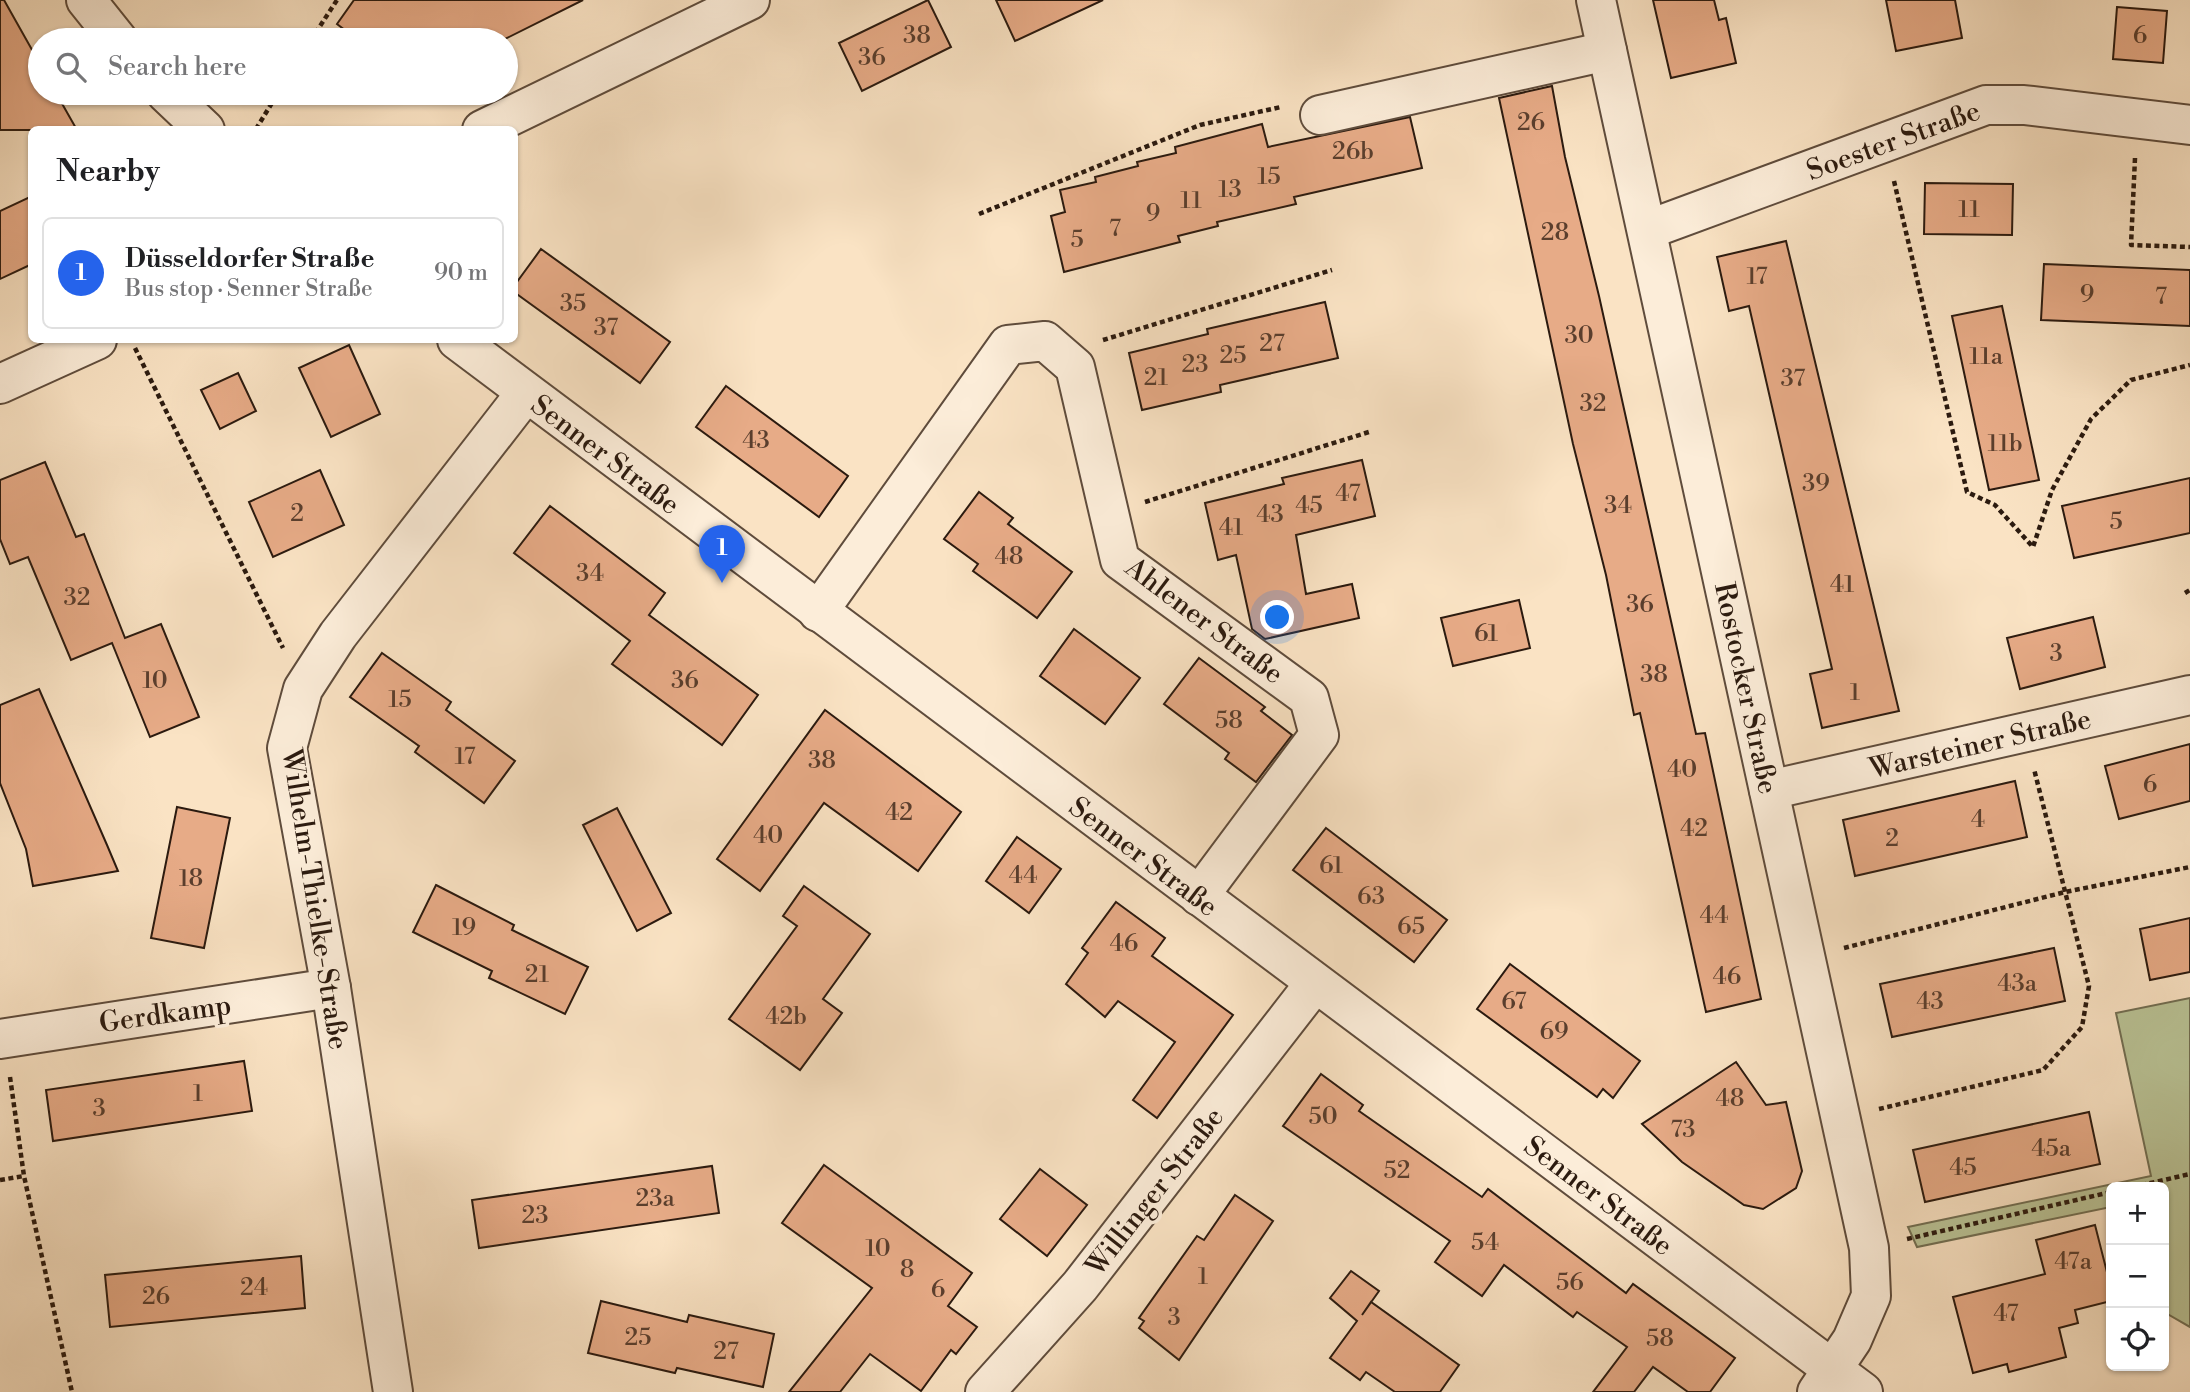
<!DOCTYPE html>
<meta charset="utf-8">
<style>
:root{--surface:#fff;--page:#f6f6f6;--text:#202124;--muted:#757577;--line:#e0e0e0;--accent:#2563eb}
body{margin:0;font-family:"Libre Bodoni",serif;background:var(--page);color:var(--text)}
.controls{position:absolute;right:21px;bottom:21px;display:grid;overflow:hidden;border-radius:10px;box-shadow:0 2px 5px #0004}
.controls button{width:63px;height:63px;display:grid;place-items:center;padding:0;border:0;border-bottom:2px solid var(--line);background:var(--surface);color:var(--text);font:35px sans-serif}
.you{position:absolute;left:1278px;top:618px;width:24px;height:24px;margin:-18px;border:5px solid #fff;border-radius:50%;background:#1a73e8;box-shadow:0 0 0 10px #1a73e833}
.badge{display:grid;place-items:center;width:46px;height:46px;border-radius:50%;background:var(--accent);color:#fff;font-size:23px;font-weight:700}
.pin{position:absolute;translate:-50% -58px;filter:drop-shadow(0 2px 4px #0008)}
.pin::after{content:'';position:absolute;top:37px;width:24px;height:21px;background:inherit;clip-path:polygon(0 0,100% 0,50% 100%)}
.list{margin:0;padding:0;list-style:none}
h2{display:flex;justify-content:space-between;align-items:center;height:91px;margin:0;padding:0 28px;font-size:30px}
h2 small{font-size:23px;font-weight:400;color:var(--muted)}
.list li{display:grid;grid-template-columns:46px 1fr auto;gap:21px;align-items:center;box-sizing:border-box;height:112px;margin:0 14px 14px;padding:0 14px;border:2px solid var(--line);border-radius:10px}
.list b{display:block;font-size:26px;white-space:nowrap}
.list p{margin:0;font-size:23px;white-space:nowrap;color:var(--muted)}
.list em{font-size:23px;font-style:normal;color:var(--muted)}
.icon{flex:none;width:38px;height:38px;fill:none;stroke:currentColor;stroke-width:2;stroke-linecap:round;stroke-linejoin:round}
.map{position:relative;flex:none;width:2190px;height:1392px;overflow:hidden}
.search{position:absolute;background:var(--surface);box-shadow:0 2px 5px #0004;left:28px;top:28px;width:490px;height:77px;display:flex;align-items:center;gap:18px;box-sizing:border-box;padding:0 24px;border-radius:38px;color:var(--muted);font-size:26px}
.panel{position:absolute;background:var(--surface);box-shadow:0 2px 5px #0004;left:28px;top:126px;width:490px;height:217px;border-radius:10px}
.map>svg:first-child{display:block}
</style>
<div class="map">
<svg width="2190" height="1392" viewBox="0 0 2190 1392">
<rect width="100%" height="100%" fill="#fae3c4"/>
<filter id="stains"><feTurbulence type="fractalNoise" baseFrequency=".00286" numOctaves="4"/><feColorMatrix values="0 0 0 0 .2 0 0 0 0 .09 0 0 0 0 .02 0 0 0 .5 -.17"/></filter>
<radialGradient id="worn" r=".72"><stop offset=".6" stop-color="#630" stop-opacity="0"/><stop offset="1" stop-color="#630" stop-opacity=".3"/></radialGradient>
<path fill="#bac497" stroke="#726f53" stroke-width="2" d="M 2190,998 L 2190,1327 L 2164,1312 L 2164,1187 L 2111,1187 L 2111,1207 L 1917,1247 L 1908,1227 L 2151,1176 L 2116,1013 Z"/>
<g fill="#e7ab87" stroke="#2b1a0f" stroke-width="2">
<path d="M 0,0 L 4,0 L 40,64 L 40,93 L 56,93 L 77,130 L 0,130 Z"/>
<path d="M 354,0 L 583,0 L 503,40 L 358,40 L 337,24 Z"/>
<path d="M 928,0 L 951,47 L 862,91 L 839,43 Z"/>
<path d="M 996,0 L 1103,0 L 1015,41 Z"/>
<path d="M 1653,0 L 1714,0 L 1719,20 L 1726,18 L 1736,63 L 1671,78 Z"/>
<path d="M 1886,0 L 1955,0 L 1962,38 L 1896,51 Z"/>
<path d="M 2117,7 L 2167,11 L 2163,63 L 2113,59 Z"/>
<path d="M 1552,86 L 1565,157 L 1599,296 L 1696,734 L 1705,733 L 1761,999 L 1706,1012 L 1640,713 L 1634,715 L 1606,575 L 1573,444 L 1499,98 Z"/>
<path d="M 1410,117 L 1422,168 L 1294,197 L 1296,204 L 1217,222 L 1218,226 L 1178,236 L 1180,242 L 1064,272 L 1051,216 L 1065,212 L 1060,190 L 1096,182 L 1095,177 L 1138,166 L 1137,162 L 1176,153 L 1175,147 L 1262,124 L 1268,147 Z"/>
<path d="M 1925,183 L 2013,184 L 2012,235 L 1924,234 Z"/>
<path d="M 32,196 L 32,264 L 0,279 L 0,211 Z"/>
<path d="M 1786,241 L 1899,711 L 1822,728 L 1810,674 L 1832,669 L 1749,306 L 1729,311 L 1717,257 Z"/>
<path d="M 541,249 L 670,342 L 640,383 L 514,292 L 514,286 Z"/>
<path d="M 2044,264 L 2190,270 L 2190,326 L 2041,320 Z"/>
<path d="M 1325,302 L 1338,358 L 1220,385 L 1221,392 L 1142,410 L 1129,353 L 1208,334 L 1207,329 Z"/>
<path d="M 2002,306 L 2039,480 L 1989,490 L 1952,316 Z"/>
<path d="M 349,345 L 380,414 L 331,437 L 299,368 Z"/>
<path d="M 238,373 L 256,411 L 220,429 L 201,390 Z"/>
<path d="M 726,386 L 848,476 L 819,517 L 696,427 Z"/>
<path d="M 1362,460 L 1375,516 L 1296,535 L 1306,594 L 1352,584 L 1359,618 L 1265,639 L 1252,629 L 1236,555 L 1218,560 L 1205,503 L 1284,484 L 1282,478 Z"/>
<path d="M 45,462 L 76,537 L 84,534 L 125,638 L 161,624 L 199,717 L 150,737 L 112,643 L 71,660 L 28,557 L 10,564 L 0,539 L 0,480 Z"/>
<path d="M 320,470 L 344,525 L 273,557 L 249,502 Z"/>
<path d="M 2190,478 L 2190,533 L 2074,558 L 2062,506 Z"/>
<path d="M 979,492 L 1013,518 L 1008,524 L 1072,572 L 1037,618 L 973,571 L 978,564 L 944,539 Z"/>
<path d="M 550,506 L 665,593 L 649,615 L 758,695 L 722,745 L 612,664 L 630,641 L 514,553 Z"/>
<path d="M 1519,600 L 1530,648 L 1453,666 L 1441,618 Z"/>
<path d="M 2093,617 L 2105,667 L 2020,689 L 2007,638 Z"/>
<path d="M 1074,629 L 1140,678 L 1105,724 L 1040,676 Z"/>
<path d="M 382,653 L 451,702 L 446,710 L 515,761 L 484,803 L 415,752 L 419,746 L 350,697 Z"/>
<path d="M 1199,658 L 1265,707 L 1261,711 L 1292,735 L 1256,782 L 1225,759 L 1229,753 L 1164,704 Z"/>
<path d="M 39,689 L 107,845 L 118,871 L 33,886 L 26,849 L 0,783 L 0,705 Z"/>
<path d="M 825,710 L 961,812 L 918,871 L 824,803 L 760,891 L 717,859 Z"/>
<path d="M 2190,744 L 2190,801 L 2119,819 L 2105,766 Z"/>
<path d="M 2015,781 L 2027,837 L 1855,876 L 1843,820 Z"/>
<path d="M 177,807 L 230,818 L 204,948 L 151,938 Z"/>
<path d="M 617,808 L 671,913 L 637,931 L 583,825 Z"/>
<path d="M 1326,828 L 1447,920 L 1414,962 L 1293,870 Z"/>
<path d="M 1017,837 L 1061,869 L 1029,913 L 986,881 Z"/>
<path d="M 436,885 L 514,925 L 512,930 L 588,967 L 565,1014 L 489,978 L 492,971 L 413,932 Z"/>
<path d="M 804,886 L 870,934 L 823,999 L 842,1013 L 800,1070 L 729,1019 L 797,926 L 783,916 Z"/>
<path d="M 1116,902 L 1165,938 L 1152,956 L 1233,1015 L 1157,1118 L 1133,1100 L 1175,1042 L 1118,1001 L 1105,1017 L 1066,984 L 1088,953 L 1082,948 Z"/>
<path d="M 2190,918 L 2190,972 L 2150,980 L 2140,929 Z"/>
<path d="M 2054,948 L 2065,1001 L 1892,1037 L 1880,984 Z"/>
<path d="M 1510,964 L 1640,1061 L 1613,1098 L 1603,1089 L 1597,1097 L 1477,1009 Z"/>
<path d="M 244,1061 L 252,1111 L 53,1141 L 46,1090 Z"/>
<path d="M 1736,1062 L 1766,1105 L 1786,1102 L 1802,1171 L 1796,1188 L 1763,1209 L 1744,1205 L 1682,1162 L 1642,1124 Z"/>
<path d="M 1321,1074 L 1363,1105 L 1359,1111 L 1482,1197 L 1488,1189 L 1626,1293 L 1633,1284 L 1735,1358 L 1710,1392 L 1688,1392 L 1653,1367 L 1634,1392 L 1593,1392 L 1627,1347 L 1577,1312 L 1573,1317 L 1504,1265 L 1482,1296 L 1435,1262 L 1450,1241 L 1283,1126 Z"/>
<path d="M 2089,1112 L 2100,1164 L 1925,1202 L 1913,1150 Z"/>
<path d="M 824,1165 L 972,1273 L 948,1306 L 977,1327 L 956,1354 L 951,1350 L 921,1391 L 870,1354 L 840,1392 L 789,1392 L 872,1288 L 782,1223 Z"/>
<path d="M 712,1166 L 719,1213 L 479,1248 L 472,1200 Z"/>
<path d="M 1040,1169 L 1087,1205 L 1047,1256 L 1000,1219 Z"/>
<path d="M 1235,1195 L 1273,1221 L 1179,1360 L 1139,1328 L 1144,1321 L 1139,1318 L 1197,1236 L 1204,1240 Z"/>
<path d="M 2095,1225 L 2111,1288 L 2111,1301 L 2075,1310 L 2078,1323 L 2059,1328 L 2066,1357 L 2009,1372 L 2007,1364 L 1973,1373 L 1953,1297 L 2045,1274 L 2036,1240 Z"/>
<path d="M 301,1256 L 305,1308 L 110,1327 L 105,1275 Z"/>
<path d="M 1351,1271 L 1379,1291 L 1362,1315 L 1371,1302 L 1459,1365 L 1440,1392 L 1395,1392 L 1366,1372 L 1360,1380 L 1330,1358 L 1357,1321 L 1330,1298 Z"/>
<path d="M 601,1301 L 687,1322 L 689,1315 L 774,1334 L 763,1387 L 677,1368 L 675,1373 L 588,1353 Z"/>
</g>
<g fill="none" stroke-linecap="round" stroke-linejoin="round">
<defs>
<g id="minor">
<path d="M 86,0 L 118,40"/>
<path d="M 1596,0 L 1869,1248 L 1871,1296 L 1852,1340 L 1817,1392"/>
<path d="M 166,93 L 205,130"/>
<path d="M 1320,115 L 1607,51"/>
<path d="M 482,130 L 750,0"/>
<path d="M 1647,230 L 1986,105 L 2024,105 L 2190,125"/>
<path d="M 457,340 L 1863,1392"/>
<path d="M 0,384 L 97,340"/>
<path d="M 818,612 L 1008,345 L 1045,341 L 1075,367 L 1120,560 L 1309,698 L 1319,735 L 1199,896"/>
<path d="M 1769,790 L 2190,695"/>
<path d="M 0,1039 L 331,988"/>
<path d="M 393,1392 L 331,988 L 287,748 L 303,689 L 338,635 L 525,394"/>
<path d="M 985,1392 L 1080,1286 L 1315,983"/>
</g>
</defs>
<use href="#minor" stroke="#5f4c3c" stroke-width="42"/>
<g stroke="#2b1a0f" stroke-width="4.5" stroke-dasharray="5 3.5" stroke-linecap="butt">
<path d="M 311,40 L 337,0"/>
<path d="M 256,129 L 278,93"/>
<path d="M 2135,158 L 2131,245 L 2190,247"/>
<path d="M 1894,181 L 1967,492 L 1995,505 L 2033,547 L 2052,490 L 2091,419 L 2131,380 L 2190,365"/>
<path d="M 979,214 L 1200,125 L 1281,107"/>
<path d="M 1103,340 L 1332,270"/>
<path d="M 135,348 L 283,648"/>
<path d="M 1145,502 L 1372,431"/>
<path d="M 2185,593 L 2190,590"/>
<path d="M 1844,948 L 2065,892 L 2190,867"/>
<path d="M 10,1077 L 24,1176 L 72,1392"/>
<path d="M 1879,1109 L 2043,1070 L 2082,1027 L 2089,986 L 2034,769"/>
<path d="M 0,1180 L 24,1176"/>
<path d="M 2133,1187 L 2190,1174"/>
<path d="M 1907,1239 L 2111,1192"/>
</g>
<use href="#minor" stroke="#fcedd9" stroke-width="38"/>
</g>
<g text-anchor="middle" stroke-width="7" stroke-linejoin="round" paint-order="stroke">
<g font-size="24" fill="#5a3e2d">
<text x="917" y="43">38</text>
<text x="2140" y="43">6</text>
<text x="872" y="65">36</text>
<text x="1531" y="130">26</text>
<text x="1353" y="159">26b</text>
<text x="1269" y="184">15</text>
<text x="1230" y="197">13</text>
<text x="1191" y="208">11</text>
<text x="1969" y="217">11</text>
<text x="1153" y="221">9</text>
<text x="1115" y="236">7</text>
<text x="1555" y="240">28</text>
<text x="1077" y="247">5</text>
<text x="1757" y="284">17</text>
<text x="2087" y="302">9</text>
<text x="2161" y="304">7</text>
<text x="573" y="311">35</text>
<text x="606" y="335">37</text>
<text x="1579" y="343">30</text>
<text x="1272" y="351">27</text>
<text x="1233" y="363">25</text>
<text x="1986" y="364">11a</text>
<text x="1195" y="372">23</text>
<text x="1156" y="385">21</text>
<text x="1793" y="386">37</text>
<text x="1593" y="411">32</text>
<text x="756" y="448">43</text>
<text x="2005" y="451">11b</text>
<text x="1816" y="491">39</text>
<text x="1348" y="501">47</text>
<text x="1309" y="513">45</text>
<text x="1618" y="513">34</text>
<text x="297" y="521">2</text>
<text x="1270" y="522">43</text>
<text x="2116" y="529">5</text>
<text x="1231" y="535">41</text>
<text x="1009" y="564">48</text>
<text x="590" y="581">34</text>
<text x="1842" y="592">41</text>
<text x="77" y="605">32</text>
<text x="1640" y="612">36</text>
<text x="1486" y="641">61</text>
<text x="2056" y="661">3</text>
<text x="1654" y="682">38</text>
<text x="155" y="688">10</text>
<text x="685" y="688">36</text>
<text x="1855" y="700">1</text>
<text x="400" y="707">15</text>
<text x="1229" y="728">58</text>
<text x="465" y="764">17</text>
<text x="822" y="768">38</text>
<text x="1682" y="777">40</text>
<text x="2150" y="792">6</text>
<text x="899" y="820">42</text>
<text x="1978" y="827">4</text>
<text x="1694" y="836">42</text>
<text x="768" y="843">40</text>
<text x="1892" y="846">2</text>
<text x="1331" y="873">61</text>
<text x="1023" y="883">44</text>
<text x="191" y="886">18</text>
<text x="1371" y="904">63</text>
<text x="1714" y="923">44</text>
<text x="1411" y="934">65</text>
<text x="464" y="935">19</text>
<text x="1124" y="951">46</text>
<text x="537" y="982">21</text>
<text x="1727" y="984">46</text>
<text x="2017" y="991">43a</text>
<text x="1514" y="1009">67</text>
<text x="1930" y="1009">43</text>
<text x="786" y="1024">42b</text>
<text x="1554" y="1039">69</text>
<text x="198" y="1101">1</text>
<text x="1730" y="1106">48</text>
<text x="99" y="1116">3</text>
<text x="1323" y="1124">50</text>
<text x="1683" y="1137">73</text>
<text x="2051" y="1156">45a</text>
<text x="1963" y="1175">45</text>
<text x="1397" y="1178">52</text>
<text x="655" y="1206">23a</text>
<text x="535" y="1223">23</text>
<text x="1485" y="1250">54</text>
<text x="878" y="1256">10</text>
<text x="2073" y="1269">47a</text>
<text x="907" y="1277">8</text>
<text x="1203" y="1284">1</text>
<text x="1570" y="1290">56</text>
<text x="254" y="1295">24</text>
<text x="938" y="1297">6</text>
<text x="156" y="1304">26</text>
<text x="2006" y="1321">47</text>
<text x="1174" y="1325">3</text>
<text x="638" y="1345">25</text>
<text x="1660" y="1346">58</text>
<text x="726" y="1359">27</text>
</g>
<g font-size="28" fill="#2b1a0f" stroke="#fcedd9">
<text transform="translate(1893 140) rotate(-20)" y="10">Soester Straße</text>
<text transform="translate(606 454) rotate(37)" y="10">Senner Straße</text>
<text transform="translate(1205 620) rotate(37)" y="10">Ahlener Straße</text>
<text transform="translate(1747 688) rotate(78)" y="10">Rostocker Straße</text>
<text transform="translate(1980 743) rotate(-13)" y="10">Warsteiner Straße</text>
<text transform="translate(1144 856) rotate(37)" y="10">Senner Straße</text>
<text transform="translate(316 899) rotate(81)" y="10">Wilhelm-Thielke-Straße</text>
<text transform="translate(165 1013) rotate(-8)" y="10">Gerdkamp</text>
<text transform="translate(1154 1191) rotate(-52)" y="10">Willinger Straße</text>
<text transform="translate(1599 1195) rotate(37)" y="10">Senner Straße</text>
</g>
</g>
<rect width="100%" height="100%" filter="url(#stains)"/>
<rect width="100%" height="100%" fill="url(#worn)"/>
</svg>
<div class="controls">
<button>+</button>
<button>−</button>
<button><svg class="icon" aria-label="locate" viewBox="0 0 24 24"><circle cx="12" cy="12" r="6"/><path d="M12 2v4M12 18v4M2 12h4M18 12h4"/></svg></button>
</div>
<div class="you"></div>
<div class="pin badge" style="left:722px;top:583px">1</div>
<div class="search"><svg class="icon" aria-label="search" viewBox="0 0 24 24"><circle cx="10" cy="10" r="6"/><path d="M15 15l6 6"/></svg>Search here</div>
<section class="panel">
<h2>Nearby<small></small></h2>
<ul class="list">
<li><span class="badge">1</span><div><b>Düsseldorfer Straße</b><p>Bus stop · Senner Straße</p></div><em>90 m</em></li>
</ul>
</section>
</div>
